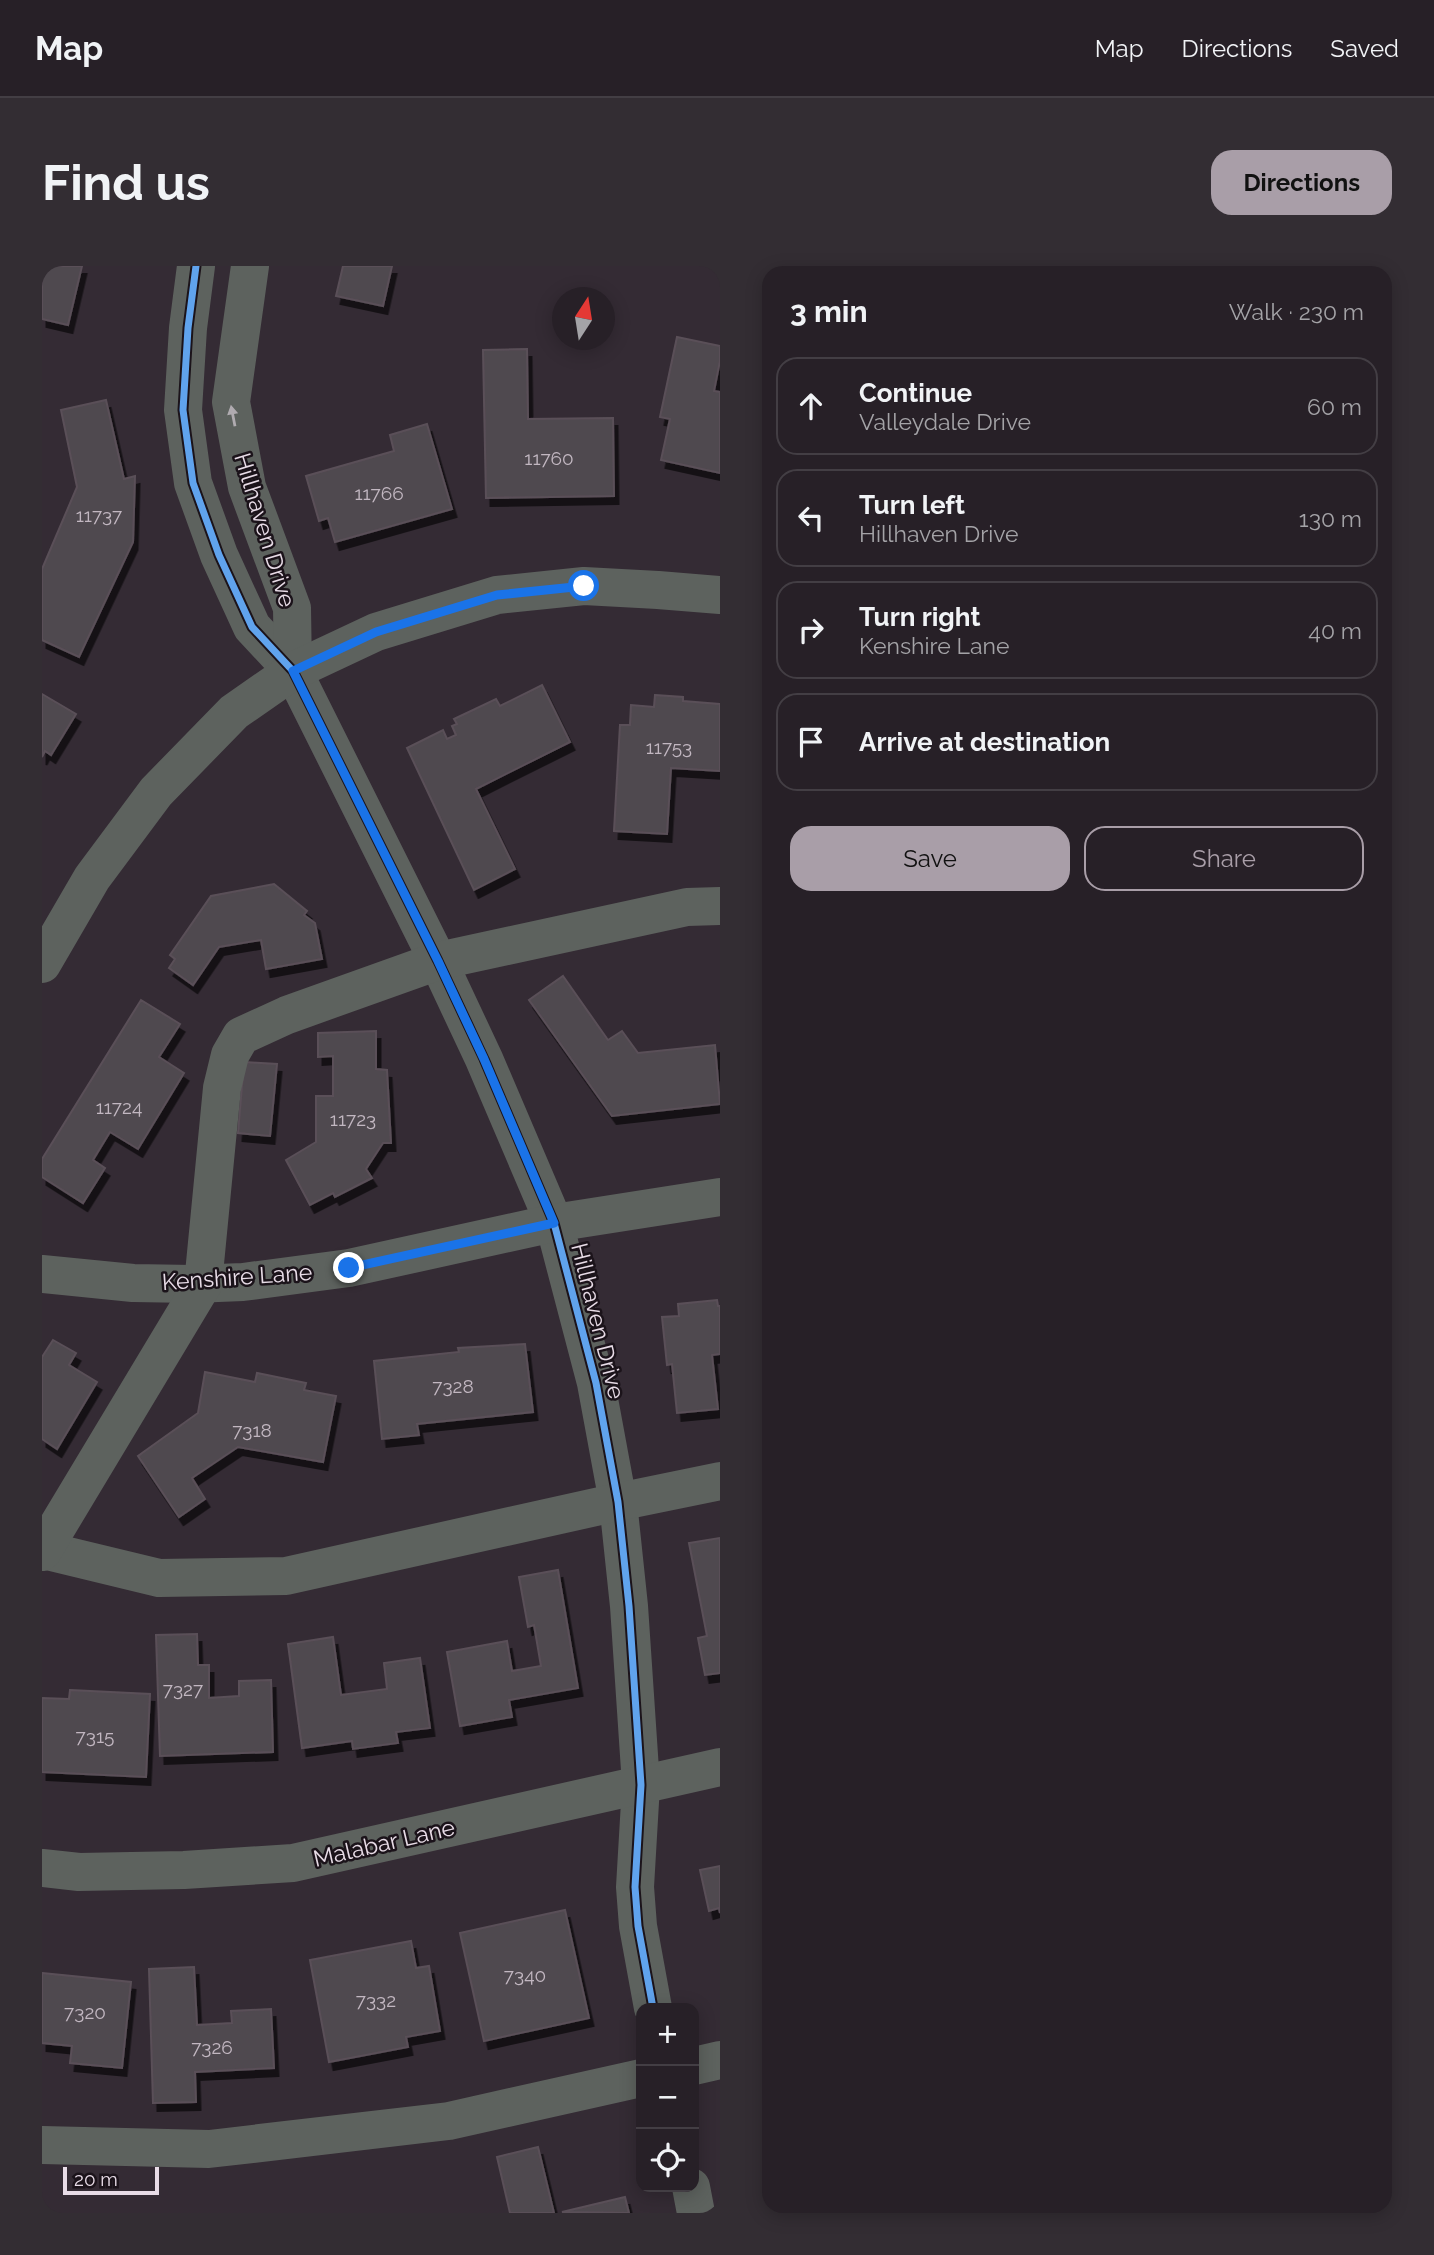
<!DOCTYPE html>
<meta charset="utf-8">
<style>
:root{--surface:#272027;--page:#332d33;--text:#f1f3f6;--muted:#a4a3a7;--line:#433e44;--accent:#a99ea8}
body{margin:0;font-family:Raleway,sans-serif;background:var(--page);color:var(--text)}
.controls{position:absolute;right:21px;bottom:21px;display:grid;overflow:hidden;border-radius:14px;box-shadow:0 4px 18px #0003}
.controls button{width:63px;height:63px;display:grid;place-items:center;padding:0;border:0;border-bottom:2px solid var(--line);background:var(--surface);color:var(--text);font:35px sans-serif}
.compass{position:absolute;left:510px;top:21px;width:63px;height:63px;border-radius:50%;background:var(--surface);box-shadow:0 4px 18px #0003;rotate:12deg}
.scale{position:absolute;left:21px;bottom:18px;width:96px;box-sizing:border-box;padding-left:7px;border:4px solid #e8dce7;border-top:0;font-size:19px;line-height:24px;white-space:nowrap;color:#e8dce7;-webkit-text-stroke:5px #1b131a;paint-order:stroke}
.stop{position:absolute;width:21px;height:21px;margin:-16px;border:5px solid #1a73e8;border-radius:50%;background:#fff}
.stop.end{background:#1a73e8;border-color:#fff;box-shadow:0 2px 7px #0008}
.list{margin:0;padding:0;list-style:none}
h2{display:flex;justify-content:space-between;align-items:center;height:91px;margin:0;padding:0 28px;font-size:30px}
h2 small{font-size:23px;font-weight:400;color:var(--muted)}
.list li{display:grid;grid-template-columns:46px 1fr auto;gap:21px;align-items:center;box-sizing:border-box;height:98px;margin:0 14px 14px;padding:0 14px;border:2px solid var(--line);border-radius:21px}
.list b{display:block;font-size:26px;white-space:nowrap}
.list p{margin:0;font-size:23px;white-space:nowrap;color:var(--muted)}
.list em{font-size:23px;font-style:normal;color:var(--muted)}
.actions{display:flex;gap:14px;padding:21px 28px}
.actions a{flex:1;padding:16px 0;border:2px solid var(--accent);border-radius:21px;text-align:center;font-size:24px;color:var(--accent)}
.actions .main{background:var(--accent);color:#111}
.icon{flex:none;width:38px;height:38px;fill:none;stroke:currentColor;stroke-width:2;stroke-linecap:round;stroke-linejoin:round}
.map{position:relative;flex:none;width:678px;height:1947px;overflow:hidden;border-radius:21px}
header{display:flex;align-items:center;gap:42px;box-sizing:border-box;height:98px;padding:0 35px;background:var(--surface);border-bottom:2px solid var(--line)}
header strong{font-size:33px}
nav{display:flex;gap:38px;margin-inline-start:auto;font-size:24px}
.intro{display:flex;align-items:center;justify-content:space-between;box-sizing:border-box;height:168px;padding:0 42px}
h1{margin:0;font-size:49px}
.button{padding:18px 32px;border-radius:21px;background:var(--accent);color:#111;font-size:24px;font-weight:700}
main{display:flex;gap:42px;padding:0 42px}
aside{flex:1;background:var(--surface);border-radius:21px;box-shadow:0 4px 18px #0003}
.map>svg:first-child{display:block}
</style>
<header>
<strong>Map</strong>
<nav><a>Map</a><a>Directions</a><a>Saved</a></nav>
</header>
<div class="intro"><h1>Find us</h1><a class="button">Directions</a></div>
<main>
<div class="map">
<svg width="678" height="1947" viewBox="0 0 678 1947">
<defs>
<filter id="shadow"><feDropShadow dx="4.5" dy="8" stdDeviation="0" flood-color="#0009"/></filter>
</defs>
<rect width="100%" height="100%" fill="#342b34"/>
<g fill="#50484f" stroke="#5a5058" stroke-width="2" filter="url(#shadow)">
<path d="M 0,0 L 40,0 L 26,59 L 0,53 Z"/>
<path d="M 301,0 L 350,0 L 341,40 L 294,30 Z"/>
<path d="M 635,71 L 678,80 L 678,95 L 672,125 L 678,126 L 678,207 L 619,194 L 628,153 L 618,151 Z"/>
<path d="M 485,83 L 486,153 L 571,152 L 572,230 L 444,232 L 441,84 Z"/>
<path d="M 64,134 L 82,213 L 93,210 L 91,276 L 37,391 L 0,374 L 0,303 L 35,221 L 19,144 Z"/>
<path d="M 385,158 L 410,243 L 293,276 L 286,252 L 277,255 L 264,210 L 352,185 L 348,169 Z"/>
<path d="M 500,419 L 528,476 L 434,523 L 473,603 L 432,624 L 365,482 L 401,464 L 405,473 L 414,469 L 410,460 L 415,458 L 412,453 L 454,433 L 458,440 Z"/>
<path d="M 0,428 L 34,448 L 9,489 L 3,485 L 0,491 Z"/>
<path d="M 613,429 L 641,431 L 641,435 L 678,438 L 678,505 L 629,502 L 625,568 L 572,565 L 578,459 L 588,459 L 589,439 L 612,441 Z"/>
<path d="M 232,618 L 265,645 L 262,649 L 273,657 L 280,693 L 224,703 L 219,674 L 177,681 L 151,719 L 127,702 L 133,693 L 128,689 L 169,630 Z"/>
<path d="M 521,710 L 566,774 L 580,765 L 596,787 L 673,779 L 678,838 L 570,850 L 487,734 Z"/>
<path d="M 99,734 L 138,758 L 117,791 L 142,807 L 96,883 L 68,866 L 51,894 L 63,902 L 41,937 L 0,911 L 0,893 Z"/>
<path d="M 334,765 L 334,803 L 345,804 L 349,877 L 341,877 L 324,903 L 330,912 L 293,931 L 291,927 L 268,939 L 244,894 L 274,876 L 274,830 L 291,830 L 291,790 L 276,791 L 276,767 Z"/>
<path d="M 202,796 L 235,798 L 228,870 L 196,867 Z"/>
<path d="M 675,1034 L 676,1040 L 678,1040 L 678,1088 L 670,1089 L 676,1143 L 635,1147 L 630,1098 L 625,1099 L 620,1051 L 637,1050 L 636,1038 Z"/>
<path d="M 11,1074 L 34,1087 L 27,1099 L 55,1116 L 15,1183 L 0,1173 L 0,1091 Z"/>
<path d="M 483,1078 L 491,1146 L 375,1158 L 377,1169 L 340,1173 L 332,1095 L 417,1086 L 416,1082 Z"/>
<path d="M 163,1106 L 213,1116 L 215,1107 L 264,1117 L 262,1124 L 294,1130 L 281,1196 L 196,1181 L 150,1212 L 163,1233 L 137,1251 L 96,1190 L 156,1147 Z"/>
<path d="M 678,1272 L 678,1407 L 663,1409 L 656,1372 L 665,1370 L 647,1277 Z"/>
<path d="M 516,1304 L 536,1422 L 467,1434 L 470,1451 L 418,1460 L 405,1386 L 465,1375 L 470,1405 L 499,1400 L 492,1359 L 486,1361 L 477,1311 Z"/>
<path d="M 155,1368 L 156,1399 L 167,1399 L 167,1432 L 197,1430 L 197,1415 L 229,1414 L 231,1486 L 118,1490 L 114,1369 Z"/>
<path d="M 291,1371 L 299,1429 L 345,1423 L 342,1397 L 378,1392 L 388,1462 L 354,1466 L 356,1477 L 311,1483 L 310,1475 L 260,1482 L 246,1378 Z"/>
<path d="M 28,1424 L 108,1428 L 104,1511 L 0,1506 L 0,1432 L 27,1433 Z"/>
<path d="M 678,1600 L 678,1647 L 677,1642 L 667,1645 L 658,1604 Z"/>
<path d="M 523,1644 L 547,1752 L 442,1775 L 418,1667 Z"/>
<path d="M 369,1675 L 374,1702 L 387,1700 L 398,1765 L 364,1771 L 366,1781 L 287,1796 L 268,1694 Z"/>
<path d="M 152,1701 L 155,1759 L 190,1757 L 189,1745 L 229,1743 L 232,1802 L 153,1806 L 154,1836 L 111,1837 L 107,1703 Z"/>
<path d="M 0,1707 L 89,1716 L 80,1802 L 28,1797 L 30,1780 L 0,1777 Z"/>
<path d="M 496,1881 L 512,1947 L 468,1947 L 455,1891 Z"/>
<path d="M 583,1931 L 587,1947 L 520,1946 Z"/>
</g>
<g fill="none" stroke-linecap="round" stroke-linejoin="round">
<g stroke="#5d625e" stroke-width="38">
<path d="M 154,0 L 146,62 L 141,144 L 151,217 L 177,289 L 210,361 L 251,405 L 396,695 L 442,793 L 512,957 L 554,1117 L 576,1236 L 587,1340 L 599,1519 L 593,1621 L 596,1660 L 611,1742"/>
<path d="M 208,0 L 189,136 L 205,221 L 250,342 L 251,405"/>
<path d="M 0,698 L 50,612 L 114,526 L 192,446 L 251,405 L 334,366 L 455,329 L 542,320 L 616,324 L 678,329"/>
<path d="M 0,1008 L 91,1017 L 151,1018 L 201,1016 L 307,1002 L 512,957 L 678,931"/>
<path d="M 1,1284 L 117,1312 L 244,1310 L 576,1236 L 678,1215"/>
<path d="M 0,1286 L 161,1018 L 180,822 L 188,789 L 199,770 L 245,749 L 396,695 L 645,641 L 678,640"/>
<path d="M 0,1602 L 37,1606 L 142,1604 L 251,1597 L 678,1501"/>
<path d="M 652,1800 L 678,1794"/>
<path d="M 0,1879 L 167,1883 L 407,1855 L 599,1812"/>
<path d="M 649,1921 L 654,1947"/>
</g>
<defs>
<path id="cycleway" d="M 154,0 L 146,62 L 141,144 L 151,217 L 177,289 L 210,361 L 251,405 L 396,695 L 442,793 L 512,957 L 554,1117 L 576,1236 L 587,1340 L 599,1519 L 593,1621 L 596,1660 L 611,1742"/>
</defs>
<use href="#cycleway" stroke="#1b131a" stroke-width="11"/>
<use href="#cycleway" stroke="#60a3ed" stroke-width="7"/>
</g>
<defs><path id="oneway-solid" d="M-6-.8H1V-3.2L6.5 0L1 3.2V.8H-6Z" transform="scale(1.75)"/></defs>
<use fill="#b0abb0" href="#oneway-solid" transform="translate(191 150) rotate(-101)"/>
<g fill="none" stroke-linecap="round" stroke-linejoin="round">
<path stroke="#1a73e8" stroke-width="9" d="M 307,1002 L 512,957 L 442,793 L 396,695 L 251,405 L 334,366 L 455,329 L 542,320"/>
</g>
<g text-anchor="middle" stroke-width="5" stroke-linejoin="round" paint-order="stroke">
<g font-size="19" fill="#c2b7c1">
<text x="507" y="199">11760</text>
<text x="337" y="234">11766</text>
<text x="57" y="256">11737</text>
<text x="627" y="488">11753</text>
<text x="77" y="848">11724</text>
<text x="311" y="860">11723</text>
<text x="411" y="1127">7328</text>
<text x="210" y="1171">7318</text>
<text x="141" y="1430">7327</text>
<text x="53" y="1477">7315</text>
<text x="483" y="1716">7340</text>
<text x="334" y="1741">7332</text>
<text x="43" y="1753">7320</text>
<text x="170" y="1788">7326</text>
</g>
<g font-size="23" fill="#e8dce7" stroke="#1b131a">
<text transform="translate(223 264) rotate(73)" y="8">Hillhaven Drive</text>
<text transform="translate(195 1011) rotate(-4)" y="8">Kenshire Lane</text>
<text transform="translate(556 1055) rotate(76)" y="8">Hillhaven Drive</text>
<text transform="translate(342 1577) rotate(-13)" y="8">Malabar Lane</text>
</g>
</g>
</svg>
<div class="controls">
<button>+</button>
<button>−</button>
<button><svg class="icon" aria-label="locate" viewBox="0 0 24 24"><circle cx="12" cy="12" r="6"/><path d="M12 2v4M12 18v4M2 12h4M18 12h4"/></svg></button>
</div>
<svg class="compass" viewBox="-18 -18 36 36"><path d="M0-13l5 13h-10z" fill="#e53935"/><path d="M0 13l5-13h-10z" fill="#a4a3a7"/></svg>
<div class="scale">20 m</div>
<div class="stop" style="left:542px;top:320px"></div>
<div class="stop end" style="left:307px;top:1002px"></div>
</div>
<aside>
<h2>3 min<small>Walk · 230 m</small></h2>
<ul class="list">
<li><svg class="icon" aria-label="ahead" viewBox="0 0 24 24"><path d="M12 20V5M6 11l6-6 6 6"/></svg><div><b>Continue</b><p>Valleydale Drive</p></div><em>60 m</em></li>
<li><svg class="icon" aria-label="left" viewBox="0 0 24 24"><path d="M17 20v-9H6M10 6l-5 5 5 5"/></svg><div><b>Turn left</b><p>Hillhaven Drive</p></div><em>130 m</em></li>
<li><svg class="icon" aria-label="right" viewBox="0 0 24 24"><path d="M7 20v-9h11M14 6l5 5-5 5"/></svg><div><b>Turn right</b><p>Kenshire Lane</p></div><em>40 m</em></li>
<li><svg class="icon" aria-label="arrive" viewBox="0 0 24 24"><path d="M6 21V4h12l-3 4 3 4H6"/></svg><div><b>Arrive at destination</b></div></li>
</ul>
<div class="actions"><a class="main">Save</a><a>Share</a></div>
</aside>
</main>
